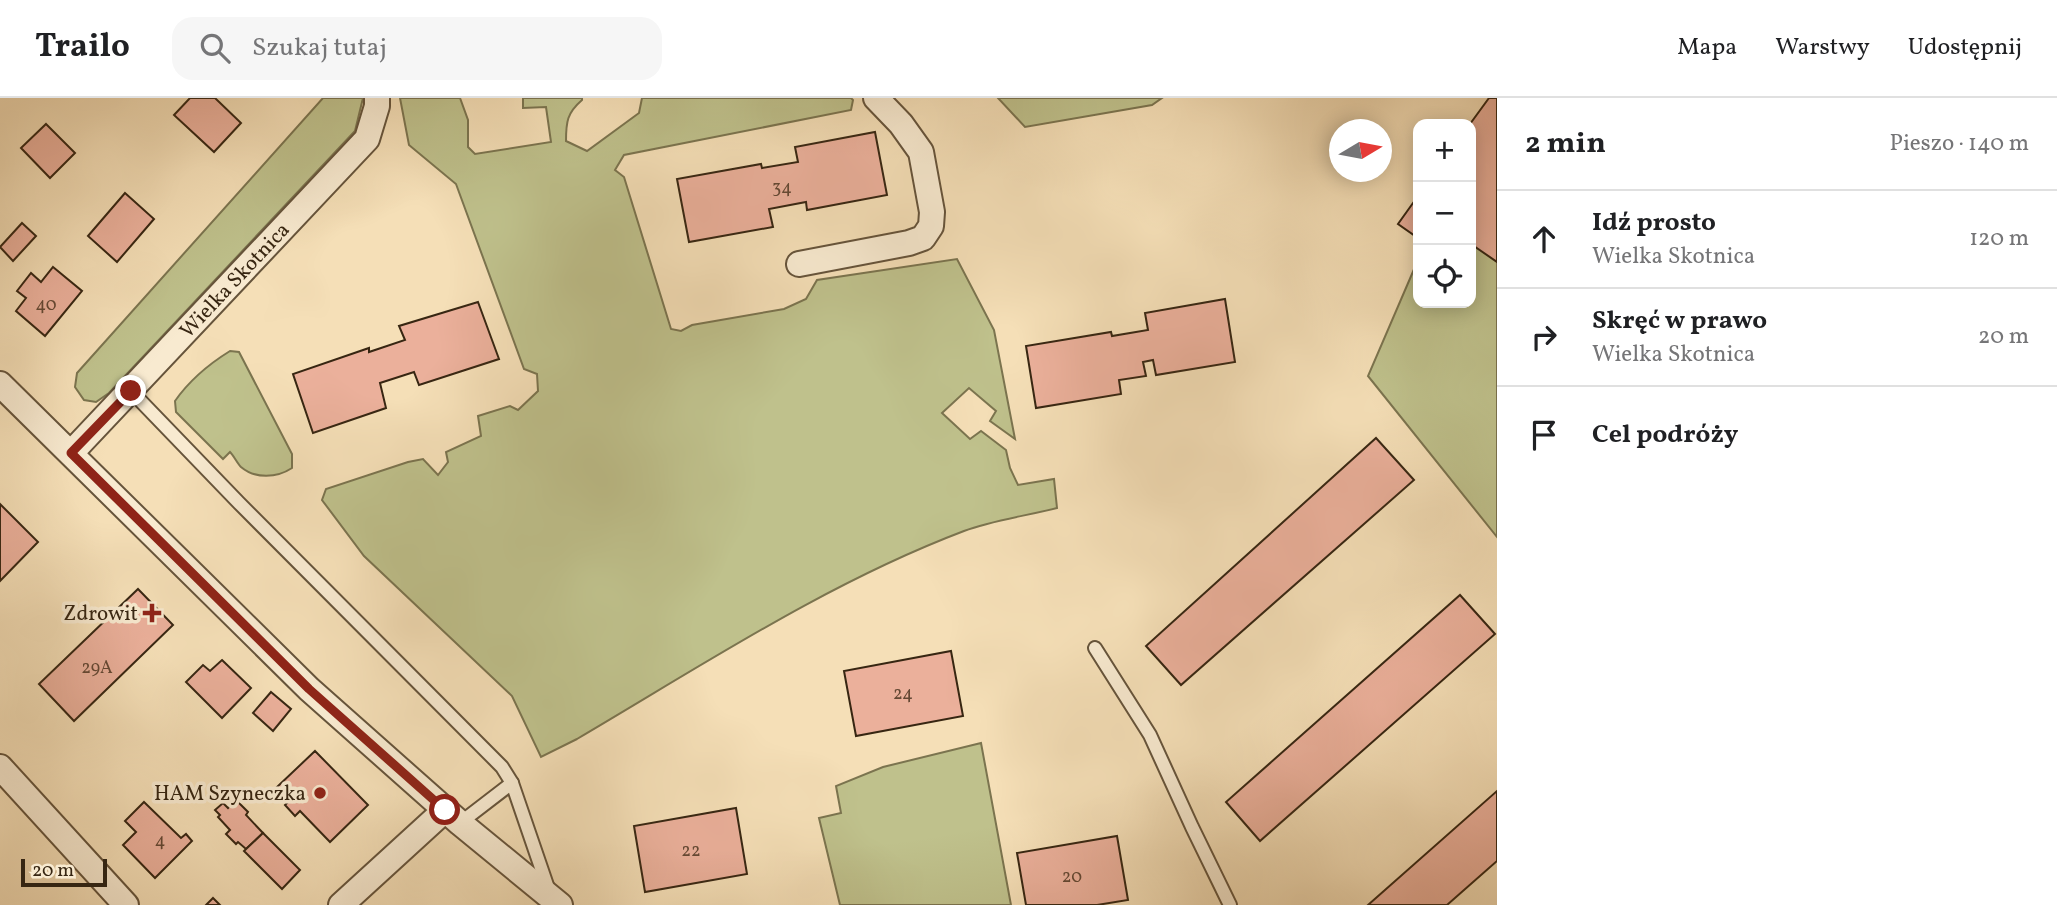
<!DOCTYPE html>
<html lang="pl">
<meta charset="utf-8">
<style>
:root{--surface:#fff;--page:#f6f6f6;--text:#202124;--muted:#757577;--line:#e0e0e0}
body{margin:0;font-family:Vollkorn,serif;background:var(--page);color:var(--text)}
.controls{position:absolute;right:21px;top:21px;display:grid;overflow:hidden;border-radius:14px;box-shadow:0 4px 18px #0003}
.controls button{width:63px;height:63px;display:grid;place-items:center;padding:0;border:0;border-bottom:2px solid var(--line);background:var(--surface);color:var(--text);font:35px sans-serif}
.compass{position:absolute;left:1329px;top:21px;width:63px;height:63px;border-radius:50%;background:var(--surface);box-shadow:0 4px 18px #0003;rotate:80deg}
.scale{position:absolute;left:21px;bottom:18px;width:86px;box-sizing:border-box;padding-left:7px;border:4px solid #372612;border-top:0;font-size:19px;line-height:24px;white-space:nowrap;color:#372612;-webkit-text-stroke:5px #f8ead0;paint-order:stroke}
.stop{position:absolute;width:21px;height:21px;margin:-16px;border:5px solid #8f2418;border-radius:50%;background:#fff}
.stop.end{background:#8f2418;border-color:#fff;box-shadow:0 2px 7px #0008}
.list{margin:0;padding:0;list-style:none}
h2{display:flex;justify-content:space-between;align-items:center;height:91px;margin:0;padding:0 28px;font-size:30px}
h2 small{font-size:23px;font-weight:400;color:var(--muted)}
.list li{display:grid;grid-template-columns:46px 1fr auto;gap:21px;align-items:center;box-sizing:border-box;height:98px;padding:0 28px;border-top:2px solid var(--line)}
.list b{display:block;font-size:26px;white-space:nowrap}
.list p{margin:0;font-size:23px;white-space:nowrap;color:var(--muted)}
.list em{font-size:23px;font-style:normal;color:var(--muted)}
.icon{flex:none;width:38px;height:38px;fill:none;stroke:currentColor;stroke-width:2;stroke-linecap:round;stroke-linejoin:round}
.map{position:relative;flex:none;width:1497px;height:807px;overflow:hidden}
header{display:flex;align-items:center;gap:42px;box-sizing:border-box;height:98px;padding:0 35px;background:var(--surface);border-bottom:2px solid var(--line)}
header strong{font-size:33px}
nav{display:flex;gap:38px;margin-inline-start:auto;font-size:24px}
.search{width:490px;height:63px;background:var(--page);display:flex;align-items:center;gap:18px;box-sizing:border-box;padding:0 24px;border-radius:21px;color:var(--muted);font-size:26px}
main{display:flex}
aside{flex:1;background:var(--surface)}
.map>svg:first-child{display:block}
</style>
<header>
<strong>Trailo</strong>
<div class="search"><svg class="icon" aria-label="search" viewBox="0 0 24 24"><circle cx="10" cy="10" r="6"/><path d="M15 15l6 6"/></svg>Szukaj tutaj</div>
<nav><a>Mapa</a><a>Warstwy</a><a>Udostępnij</a></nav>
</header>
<main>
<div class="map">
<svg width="1497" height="807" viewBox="0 0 1497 807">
<rect width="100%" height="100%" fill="#f5dfb7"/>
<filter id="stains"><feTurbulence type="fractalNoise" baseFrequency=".00286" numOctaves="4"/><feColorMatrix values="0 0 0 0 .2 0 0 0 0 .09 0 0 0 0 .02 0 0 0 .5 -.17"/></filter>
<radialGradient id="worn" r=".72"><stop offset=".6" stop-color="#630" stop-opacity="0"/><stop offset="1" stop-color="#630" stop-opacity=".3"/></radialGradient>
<g fill="#bfc18c" stroke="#7b744f" stroke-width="2">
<path d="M 323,0 L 363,0 L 355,33 L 109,295 L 96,304 L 84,302 L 75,289 L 77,275 Z"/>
<path d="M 400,0 L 460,0 L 468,22 L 468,49 L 475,56 L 551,44 L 546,9 L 523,10 L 523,0 L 582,0 L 582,2 C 567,15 566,24 566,43 L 587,53 L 639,15 L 642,0 L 851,0 L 853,2 L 851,12 L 624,57 L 615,72 L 624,79 L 671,231 L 681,233 L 692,227 L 784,211 L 806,201 L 817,182 L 957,161 L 994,232 L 1015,341 L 990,323 L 996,313 L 969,290 L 942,315 L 970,341 L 981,333 L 1006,352 L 1010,370 L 1018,387 L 1054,381 L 1057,410 C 1026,418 993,422 964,433 C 827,485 703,567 577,641 L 541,659 L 512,598 L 364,458 L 322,402 L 326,391 L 408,364 L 423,361 L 438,377 L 448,364 L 446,354 L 481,338 L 478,318 L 510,308 L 518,312 L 538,293 L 537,276 L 524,271 L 456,86 L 409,47 Z"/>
<path d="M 998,0 L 1162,0 L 1152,7 L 1025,29 Z"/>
<path d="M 1497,0 L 1497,439 L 1368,278 L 1418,162 L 1418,205 L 1471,205 L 1471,44 Z"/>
<path d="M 230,253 L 239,254 L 292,356 L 292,370 C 277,380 255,381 241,369 C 237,365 234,358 230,354 L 223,361 L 176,314 L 175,303 C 189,283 209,266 230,253 Z"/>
<path d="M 981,645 L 1011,807 L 840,807 L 819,720 L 841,715 L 836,688 L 883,669 Z"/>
</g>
<g fill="#ebb09b" stroke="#372612" stroke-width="2">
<path d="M 190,0 L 215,0 L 241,25 L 214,54 L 174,17 Z"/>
<path d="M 1489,0 L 1497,0 L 1497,164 L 1471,146 L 1470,26 Z"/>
<path d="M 46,26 L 75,55 L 50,80 L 21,50 Z"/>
<path d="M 875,34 L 887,97 L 807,112 L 806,104 L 769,111 L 773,129 L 689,144 L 677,81 L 761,66 L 762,70 L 798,64 L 795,49 Z"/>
<path d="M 125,95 L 154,121 L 117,164 L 88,138 Z"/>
<path d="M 1418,98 L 1418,140 L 1398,126 Z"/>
<path d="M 22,125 L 36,138 L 13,163 L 0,149 Z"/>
<path d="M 53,169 L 82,193 L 45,238 L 16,213 L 26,200 L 17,193 L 31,175 L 41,184 Z"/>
<path d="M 1225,201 L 1235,264 L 1156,277 L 1153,262 L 1143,264 L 1146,278 L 1119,282 L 1121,296 L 1036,310 L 1026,248 L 1111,234 L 1112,238 L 1148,232 L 1145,215 Z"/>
<path d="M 478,204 L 499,261 L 419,287 L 414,274 L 380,285 L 386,310 L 313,335 L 293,276 L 369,250 L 369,254 L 405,242 L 399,228 Z"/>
<path d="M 1376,340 L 1414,382 L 1181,587 L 1146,548 Z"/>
<path d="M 0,406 L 38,444 L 0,483 Z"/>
<path d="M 138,491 L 173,527 L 74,623 L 39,586 Z"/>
<path d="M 1460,497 L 1495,536 L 1260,743 L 1226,704 Z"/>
<path d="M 951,553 L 963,618 L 856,638 L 844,573 Z"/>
<path d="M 222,562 L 251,590 L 222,620 L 186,584 L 203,567 L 210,573 Z"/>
<path d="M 271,594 L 291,611 L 273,633 L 253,615 Z"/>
<path d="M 315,653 L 368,707 L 330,744 L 300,713 L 295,718 L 285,707 L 290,702 L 277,689 Z"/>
<path d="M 1497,693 L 1497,763 L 1447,807 L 1368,807 Z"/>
<path d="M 236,702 L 248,714 L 246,717 L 263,735 L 246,751 L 238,744 L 236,746 L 226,736 L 230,732 L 218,719 L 220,717 L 215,712 L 223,705 L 228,710 Z"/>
<path d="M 144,704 L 181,740 L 186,736 L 192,743 L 155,780 L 123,747 L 136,734 L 125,723 Z"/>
<path d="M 736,710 L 747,776 L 645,794 L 634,728 Z"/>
<path d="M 263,735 L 300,772 L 282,791 L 244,753 Z"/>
<path d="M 1117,738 L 1128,802 L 1097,807 L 1026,807 L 1017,755 Z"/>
<path d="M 213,800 L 220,807 L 206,807 Z"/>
</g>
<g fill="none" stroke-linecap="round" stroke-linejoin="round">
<defs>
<g id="lane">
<path d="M 131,293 L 239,405 L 502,669 L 512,685 L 549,793"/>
<path d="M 1095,550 L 1150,637 L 1192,729 L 1230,807"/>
<path d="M 460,725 L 512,685"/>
</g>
<g id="street">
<path d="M 799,166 L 909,145 L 923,140 L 931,128 L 932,114 L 921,54 L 901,26 L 876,0"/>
<path d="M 0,286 L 309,591 L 460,725 L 560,807"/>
<path id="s1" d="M 71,355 L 367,41 L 377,8 L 377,0"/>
<path d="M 0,669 L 126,807"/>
<path d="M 341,807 L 445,712"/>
</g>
</defs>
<use href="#lane" stroke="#66543b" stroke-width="16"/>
<use href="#street" stroke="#66543b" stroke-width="28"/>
<use href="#lane" stroke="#f8ead0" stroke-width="12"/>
<use href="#street" stroke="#f8ead0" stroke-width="24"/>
</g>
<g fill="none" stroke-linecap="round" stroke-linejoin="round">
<path stroke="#8f2418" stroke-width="9" d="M 131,293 L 71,355 L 309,591 L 445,712"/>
</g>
<g fill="#8f2418" stroke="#f8ead0" stroke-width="2.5">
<path d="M148.5 504.5h7v7h7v7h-7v7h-7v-7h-7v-7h7z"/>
<circle cx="320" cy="695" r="7"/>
</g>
<g text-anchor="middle" stroke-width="7" stroke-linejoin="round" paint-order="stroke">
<g font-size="18" fill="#644834">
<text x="782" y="95">34</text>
<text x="46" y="212">40</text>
<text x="97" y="575">29A</text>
<text x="903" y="601">24</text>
<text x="160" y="748">4</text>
<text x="691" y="758">22</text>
<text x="1072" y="784">20</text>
</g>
<g font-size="21" fill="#372612" stroke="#f8ead0">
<text dy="7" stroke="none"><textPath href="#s1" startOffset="238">Wielka Skotnica</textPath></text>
</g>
<g font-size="21" fill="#372612" stroke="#f8ead0" text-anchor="end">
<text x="138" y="522">Zdrowit</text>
<text x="306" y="702">HAM Szyneczka</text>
</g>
</g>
<rect width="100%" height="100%" filter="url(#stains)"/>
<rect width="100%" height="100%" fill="url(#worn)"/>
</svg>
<div class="controls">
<button>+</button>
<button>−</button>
<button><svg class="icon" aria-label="locate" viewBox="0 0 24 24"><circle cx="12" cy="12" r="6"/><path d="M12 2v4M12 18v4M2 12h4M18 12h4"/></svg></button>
</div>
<svg class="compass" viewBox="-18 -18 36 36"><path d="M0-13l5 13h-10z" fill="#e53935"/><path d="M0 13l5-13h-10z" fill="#757577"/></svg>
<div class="scale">20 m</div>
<div class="stop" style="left:445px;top:712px"></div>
<div class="stop end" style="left:131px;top:293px"></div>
</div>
<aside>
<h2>2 min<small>Pieszo · 140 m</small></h2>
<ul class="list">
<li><svg class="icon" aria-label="ahead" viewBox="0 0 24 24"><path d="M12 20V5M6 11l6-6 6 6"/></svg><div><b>Idź prosto</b><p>Wielka Skotnica</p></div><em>120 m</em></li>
<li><svg class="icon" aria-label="right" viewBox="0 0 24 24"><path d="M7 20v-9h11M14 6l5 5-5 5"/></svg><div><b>Skręć w prawo</b><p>Wielka Skotnica</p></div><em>20 m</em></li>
<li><svg class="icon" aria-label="arrive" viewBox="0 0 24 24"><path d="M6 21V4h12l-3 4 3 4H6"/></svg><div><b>Cel podróży</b></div></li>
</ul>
</aside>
</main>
